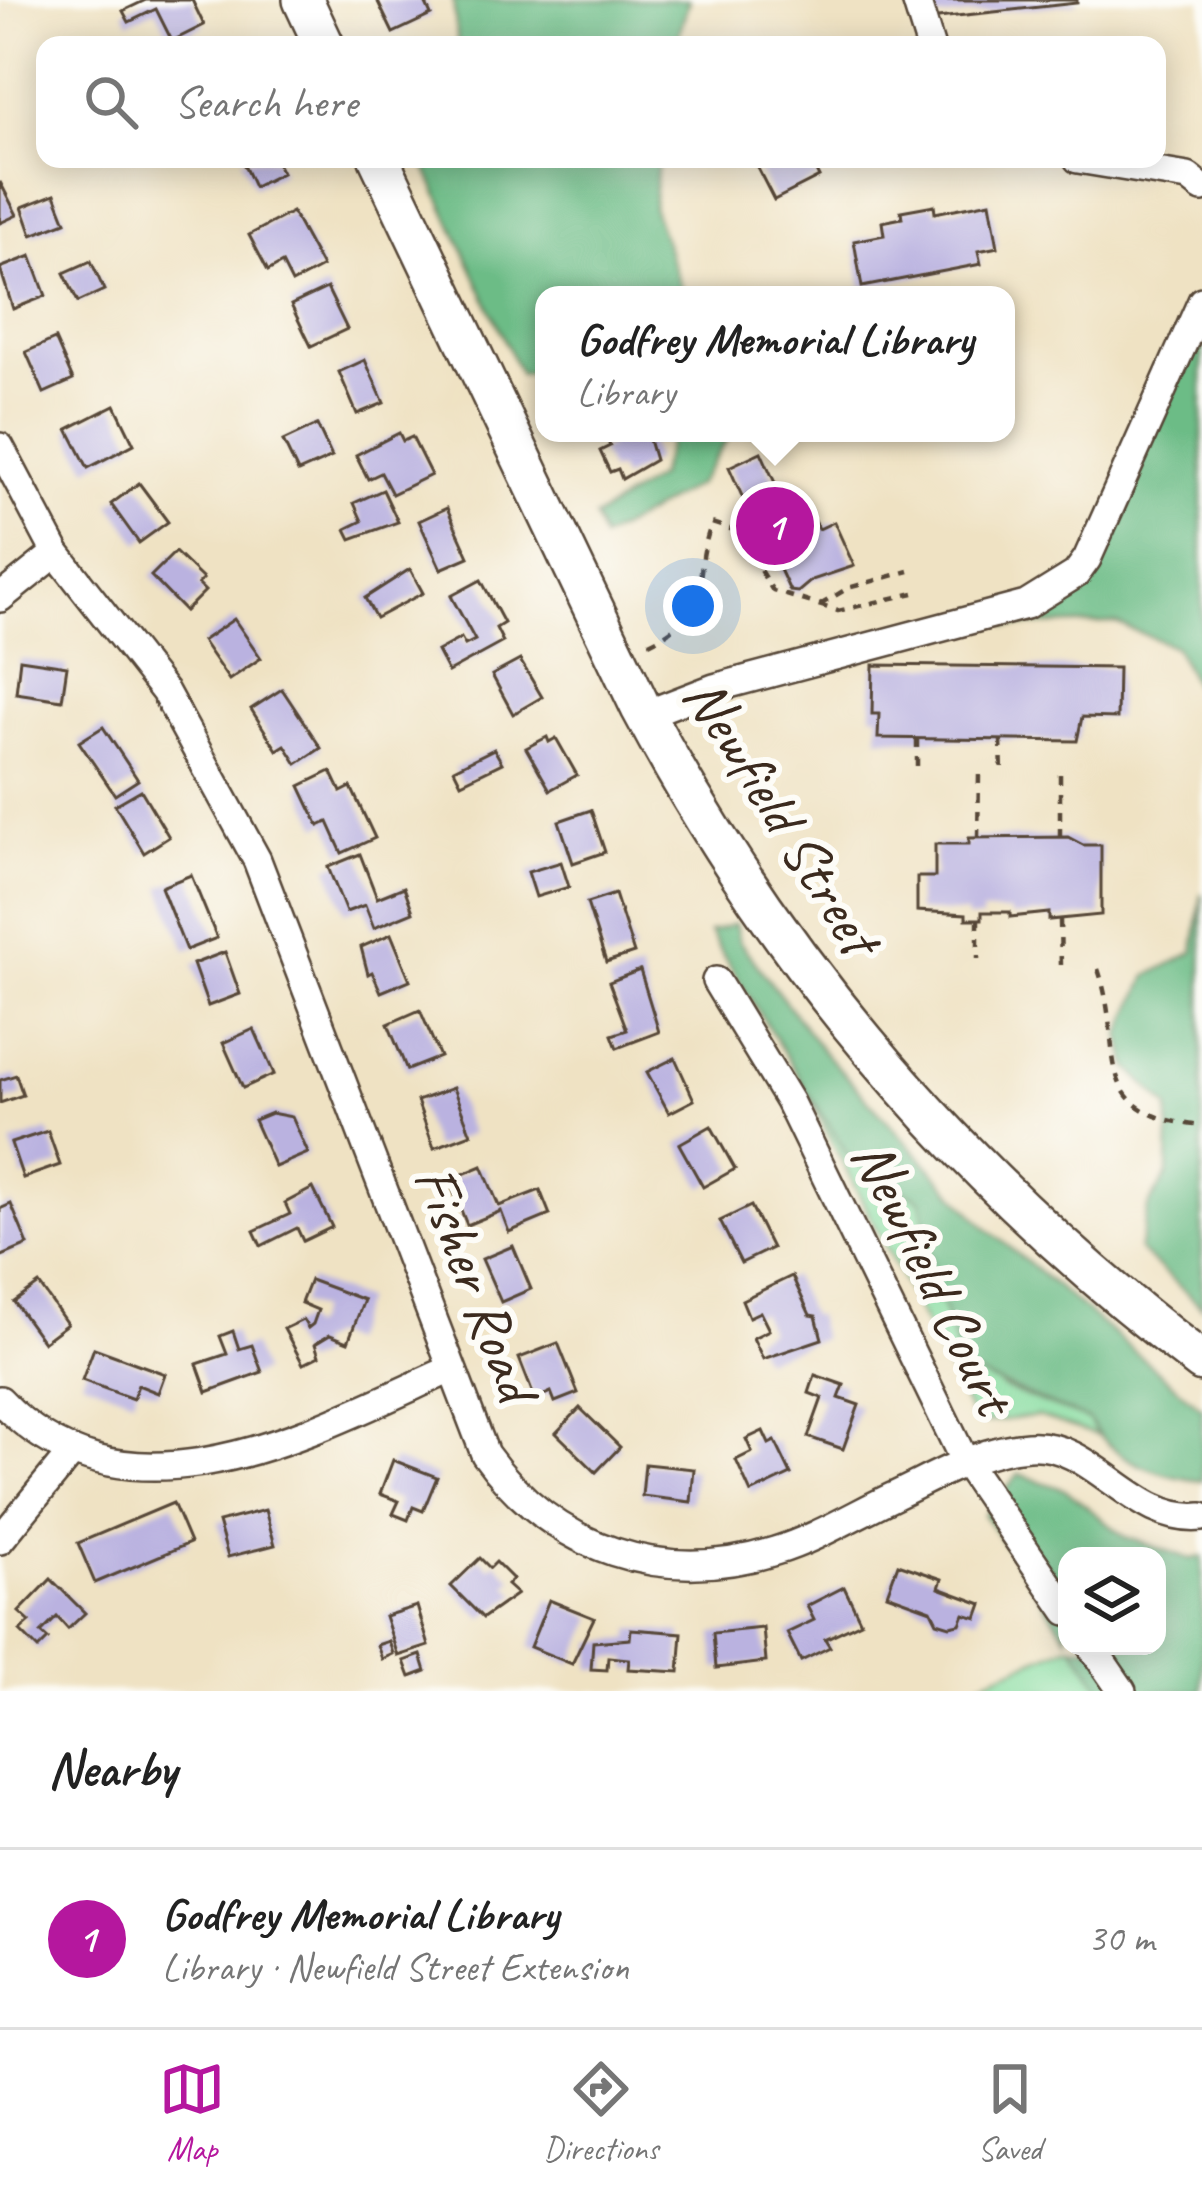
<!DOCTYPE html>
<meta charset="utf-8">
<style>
:root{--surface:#fff;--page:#f6f6f6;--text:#222;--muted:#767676;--line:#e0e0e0;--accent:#b5179e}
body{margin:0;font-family:Caveat,sans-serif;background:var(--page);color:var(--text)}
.controls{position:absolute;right:36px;bottom:36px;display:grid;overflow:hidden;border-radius:24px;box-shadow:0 6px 30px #0003}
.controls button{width:108px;height:108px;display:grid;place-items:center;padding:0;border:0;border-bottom:3px solid var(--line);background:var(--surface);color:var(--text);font:60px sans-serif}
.you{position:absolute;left:693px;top:606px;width:42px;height:42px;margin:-30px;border:9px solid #fff;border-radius:50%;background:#1a73e8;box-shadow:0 0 0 18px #1a73e833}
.badge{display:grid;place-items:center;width:78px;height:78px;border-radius:50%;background:var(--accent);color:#fff;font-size:39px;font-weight:700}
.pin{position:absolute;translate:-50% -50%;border:6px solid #fff;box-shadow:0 3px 12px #0006}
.popup{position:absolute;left:535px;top:286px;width:480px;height:156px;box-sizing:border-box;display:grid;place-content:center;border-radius:24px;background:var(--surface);filter:drop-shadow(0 3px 9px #0005);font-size:39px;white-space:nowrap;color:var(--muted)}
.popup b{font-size:45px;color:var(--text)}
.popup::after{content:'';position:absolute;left:50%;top:100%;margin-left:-24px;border:24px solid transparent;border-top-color:var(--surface)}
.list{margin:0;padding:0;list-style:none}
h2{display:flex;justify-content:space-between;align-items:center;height:156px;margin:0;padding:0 48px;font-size:51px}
h2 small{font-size:39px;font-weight:400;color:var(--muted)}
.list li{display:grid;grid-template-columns:78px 1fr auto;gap:36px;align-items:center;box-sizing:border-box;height:180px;padding:0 48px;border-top:3px solid var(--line)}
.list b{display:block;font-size:45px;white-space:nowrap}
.list p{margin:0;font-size:39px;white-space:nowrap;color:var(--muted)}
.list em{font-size:39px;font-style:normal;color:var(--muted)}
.icon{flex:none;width:66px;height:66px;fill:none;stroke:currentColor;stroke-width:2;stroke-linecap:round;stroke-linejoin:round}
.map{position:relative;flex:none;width:1202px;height:1691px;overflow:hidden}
.search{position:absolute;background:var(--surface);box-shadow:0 6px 30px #0003;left:36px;right:36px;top:36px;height:132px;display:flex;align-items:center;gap:30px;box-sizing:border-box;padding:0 42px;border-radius:24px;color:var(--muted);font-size:45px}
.sheet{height:336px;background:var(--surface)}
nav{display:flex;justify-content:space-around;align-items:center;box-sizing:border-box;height:168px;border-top:3px solid var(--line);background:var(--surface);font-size:33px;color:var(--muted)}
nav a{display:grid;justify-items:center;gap:6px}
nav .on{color:var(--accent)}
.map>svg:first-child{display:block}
</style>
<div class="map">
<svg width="1202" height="1691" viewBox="0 0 1202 1691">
<rect width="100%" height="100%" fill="#fdfcf7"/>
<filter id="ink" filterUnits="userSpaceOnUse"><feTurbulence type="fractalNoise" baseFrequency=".00833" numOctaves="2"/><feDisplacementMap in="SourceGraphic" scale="24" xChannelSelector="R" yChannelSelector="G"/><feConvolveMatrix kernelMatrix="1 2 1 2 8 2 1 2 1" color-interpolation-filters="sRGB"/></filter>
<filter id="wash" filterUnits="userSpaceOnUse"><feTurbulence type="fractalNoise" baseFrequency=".004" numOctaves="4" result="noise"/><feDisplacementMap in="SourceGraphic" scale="48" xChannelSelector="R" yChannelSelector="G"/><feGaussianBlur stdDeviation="2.7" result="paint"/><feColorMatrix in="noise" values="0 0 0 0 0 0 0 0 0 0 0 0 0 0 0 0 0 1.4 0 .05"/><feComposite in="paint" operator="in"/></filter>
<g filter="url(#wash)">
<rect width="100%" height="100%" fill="#efe2c3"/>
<g fill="#85dc9f" stroke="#60835e" stroke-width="3">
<path d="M 798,1075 L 850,1159 L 921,1200 L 930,1227 L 938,1292 L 1002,1388 L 1089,1420 L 1097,1435 L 1038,1416 L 980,1423 L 970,1413 Z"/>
<path d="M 1067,1646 L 1074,1646 L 1104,1691 L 959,1691 Z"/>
</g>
<g fill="#6cbc86" stroke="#547352" stroke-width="3">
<path d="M 453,0 L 689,0 L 676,45 L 458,45 Z"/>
<path d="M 422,159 L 658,159 L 653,209 L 684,295 L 544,295 L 544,371 L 520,374 Z"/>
<path d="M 1202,328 L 1202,701 L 1175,647 L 1116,623 L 1006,626 L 1072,597 Z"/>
<path d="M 672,433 L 731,433 L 698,484 L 602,539 L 594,518 L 658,477 Z"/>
<path d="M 1202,893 L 1202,1307 L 1139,1250 L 1148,1207 L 1168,1174 L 1169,1108 L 1128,1067 L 1121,1035 L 1147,976 L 1194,952 Z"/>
<path d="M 735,924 L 739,941 L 822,1050 L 986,1228 L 1202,1408 L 1202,1481 C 1157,1476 1113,1461 1089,1420 L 963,1369 L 938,1292 L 921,1200 L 850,1159 L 709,932 Z"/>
<path d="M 1019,1474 L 1066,1490 L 1125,1537 L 1191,1559 L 1202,1557 L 1202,1691 L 1104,1691 L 1074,1646 L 1157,1646 L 1157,1556 L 1067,1556 L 1067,1636 L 984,1515 Z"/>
</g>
<g id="blocks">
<g fill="#bab2e0">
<path d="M 146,0 L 192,0 L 204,25 L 172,41 L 156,9 L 129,22 L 123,11 Z"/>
<path d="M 377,0 L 424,0 L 431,15 L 393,33 Z"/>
<path d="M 926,0 L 1077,0 L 1077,3 L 928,19 Z"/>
<path d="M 241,159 L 275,159 L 282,173 L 254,187 Z"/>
<path d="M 753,159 L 810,159 L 819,177 L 774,200 Z"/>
<path d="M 0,182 L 17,215 L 0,223 Z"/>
<path d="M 55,194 L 66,222 L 32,235 L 22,207 Z"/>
<path d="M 990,202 L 998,247 L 978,251 L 981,264 L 862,287 L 854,241 L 884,235 L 882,222 L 902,218 L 901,211 L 934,205 L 935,213 Z"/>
<path d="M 292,212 L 322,267 L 292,283 L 282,263 L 268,271 L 249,235 Z"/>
<path d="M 31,256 L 46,296 L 13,309 L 0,268 Z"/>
<path d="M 91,261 L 104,290 L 78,302 L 64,273 Z"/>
<path d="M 327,288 L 347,329 L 311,346 L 291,305 Z"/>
<path d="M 55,339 L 73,380 L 44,393 L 26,352 Z"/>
<path d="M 365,360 L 384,403 L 357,414 L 339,372 Z"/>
<path d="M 115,405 L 134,444 L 88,468 L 68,429 Z"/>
<path d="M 317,425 L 332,457 L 298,472 L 283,441 Z"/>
<path d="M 399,433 L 403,441 L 412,437 L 431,475 L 392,494 L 381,473 L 368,479 L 356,455 Z"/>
<path d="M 613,433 L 647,433 L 655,460 L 622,479 L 618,469 L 610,472 L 600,451 L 610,446 L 606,437 Z"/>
<path d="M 761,452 L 796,529 L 815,521 L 819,529 L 834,522 L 854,566 L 812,580 L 798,592 L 790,591 L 777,563 L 767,567 L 757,546 L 763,543 L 729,467 Z"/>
<path d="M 139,483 L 168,522 L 139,543 L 111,504 Z"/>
<path d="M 383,490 L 398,522 L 351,539 L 346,529 L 362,521 L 354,503 Z"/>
<path d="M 447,508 L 469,557 L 441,569 L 419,521 Z"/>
<path d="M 175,552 L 203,579 L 198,584 L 205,591 L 185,611 L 151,576 Z"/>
<path d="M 410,569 L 423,593 L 376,618 L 365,598 Z"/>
<path d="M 481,580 L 504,623 L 496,628 L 503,642 L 448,672 L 437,651 L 461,638 L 465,645 L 475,640 L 451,596 Z"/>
<path d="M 234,619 L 261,658 L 229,680 L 202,641 Z"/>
<path d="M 20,659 L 67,666 L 62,700 L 16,693 Z"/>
<path d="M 520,660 L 542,697 L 513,714 L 492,675 Z"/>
<path d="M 873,665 L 1118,668 L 1117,718 L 1082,717 L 1077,741 L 878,738 L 879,714 L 872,714 Z"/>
<path d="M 282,689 L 321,748 L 297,764 L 285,745 L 277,750 L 251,709 Z"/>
<path d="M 103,727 L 138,780 L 115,795 L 79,742 Z"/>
<path d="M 547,737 L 549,742 L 556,738 L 577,775 L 550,790 L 526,748 Z"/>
<path d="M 494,749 L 502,763 L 461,783 L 454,769 Z"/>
<path d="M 331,771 L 341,792 L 351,787 L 375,838 L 342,853 L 328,822 L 319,826 L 300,786 Z"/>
<path d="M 141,790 L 169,837 L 144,853 L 115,805 Z"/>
<path d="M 591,810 L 605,852 L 573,863 L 559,821 Z"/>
<path d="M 1068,837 L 1083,845 L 1101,845 L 1101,915 L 1049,920 L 1049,913 L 1010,917 L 1010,912 L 982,912 L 982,919 L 966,919 L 966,914 L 917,911 L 917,877 L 935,877 L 935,844 L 969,844 L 969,838 Z"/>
<path d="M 360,854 L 377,898 L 404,887 L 413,912 L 374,928 L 365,905 L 346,912 L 328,867 Z"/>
<path d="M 561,862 L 569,887 L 536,897 L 528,872 Z"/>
<path d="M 191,875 L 217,938 L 186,950 L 161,887 Z"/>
<path d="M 615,894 L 634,953 L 606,962 L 587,903 Z"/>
<path d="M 391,934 L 410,980 L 381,992 L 372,972 L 368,974 L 361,947 Z"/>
<path d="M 225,952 L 240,994 L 208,1006 L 193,964 Z"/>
<path d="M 640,970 L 659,1032 L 617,1048 L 612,1035 L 627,1030 L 609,982 Z"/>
<path d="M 420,1010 L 440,1057 L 407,1070 L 388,1024 Z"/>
<path d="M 254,1029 L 274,1074 L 243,1088 L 223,1043 Z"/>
<path d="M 675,1058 L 694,1100 L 669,1113 L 647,1072 Z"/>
<path d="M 16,1075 L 23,1095 L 0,1103 L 0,1080 Z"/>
<path d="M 453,1088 L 471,1134 L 434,1148 L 417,1101 Z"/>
<path d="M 271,1113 L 292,1117 L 308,1153 L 275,1167 L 254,1120 Z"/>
<path d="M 711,1126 L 735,1169 L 703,1187 L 679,1144 Z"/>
<path d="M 48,1131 L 60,1165 L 23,1178 L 11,1143 Z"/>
<path d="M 482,1166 L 499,1206 L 540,1190 L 550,1215 L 509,1232 L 501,1211 L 467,1225 L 449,1180 Z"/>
<path d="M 313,1188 L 332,1227 L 303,1241 L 297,1228 L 261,1246 L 254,1231 L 290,1214 L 285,1203 Z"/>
<path d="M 11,1204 L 28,1245 L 0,1257 L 0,1209 Z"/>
<path d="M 751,1206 L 772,1248 L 741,1263 L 720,1221 Z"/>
<path d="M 513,1246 L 531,1289 L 501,1302 L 482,1259 Z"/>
<path d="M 792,1276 L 810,1315 L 816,1316 L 822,1339 L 763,1359 L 753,1338 L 769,1330 L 760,1312 L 749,1317 L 742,1300 Z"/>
<path d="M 310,1280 L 364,1300 L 348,1342 L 330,1335 L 315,1344 L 319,1356 L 303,1364 L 284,1329 L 303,1320 L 308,1328 L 313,1324 L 318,1310 L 301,1303 Z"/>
<path d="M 39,1284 L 67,1324 L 43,1342 L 14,1302 Z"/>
<path d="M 233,1331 L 239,1349 L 252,1345 L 262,1372 L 207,1392 L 197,1364 L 227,1354 L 220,1336 Z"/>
<path d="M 558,1343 L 578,1393 L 555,1402 L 551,1392 L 535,1399 L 519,1358 Z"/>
<path d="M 94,1348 L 165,1374 L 158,1393 L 138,1385 L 133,1399 L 82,1380 Z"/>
<path d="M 815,1375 L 844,1385 L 839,1398 L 859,1405 L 843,1449 L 808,1437 L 822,1398 L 809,1393 Z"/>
<path d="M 580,1408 L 620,1447 L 596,1472 L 556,1433 Z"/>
<path d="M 763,1431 L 769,1444 L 775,1441 L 791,1474 L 751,1493 L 736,1460 L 752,1452 L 746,1439 Z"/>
<path d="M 393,1460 L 437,1477 L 423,1511 L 413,1507 L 408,1520 L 393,1514 L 399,1501 L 380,1494 Z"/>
<path d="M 645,1464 L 694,1469 L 691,1502 L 642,1496 Z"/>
<path d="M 173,1503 L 190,1543 L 95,1583 L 78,1543 Z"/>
<path d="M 265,1510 L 275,1545 L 228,1557 L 218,1522 Z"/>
<path d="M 480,1558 L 490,1568 L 496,1562 L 513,1579 L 507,1585 L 517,1594 L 483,1618 L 451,1586 Z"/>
<path d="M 898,1564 L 942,1579 L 939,1588 L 982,1604 L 977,1618 L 964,1614 L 960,1624 L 950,1626 L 937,1622 L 931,1610 L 887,1594 Z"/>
<path d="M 51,1579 L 85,1613 L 68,1629 L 57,1617 L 41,1633 L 48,1639 L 38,1649 L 20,1631 L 30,1622 L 19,1612 Z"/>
<path d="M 844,1587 L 861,1622 L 825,1639 L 830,1647 L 801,1661 L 787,1633 L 814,1620 L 807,1606 Z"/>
<path d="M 549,1600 L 594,1618 L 572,1664 L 530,1647 Z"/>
<path d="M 417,1606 L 429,1646 L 398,1656 L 385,1616 Z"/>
<path d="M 763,1628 L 766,1662 L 716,1668 L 713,1633 Z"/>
<path d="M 631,1629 L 682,1633 L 679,1672 L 628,1669 L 629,1659 L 608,1657 L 607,1670 L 591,1669 L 593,1642 L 630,1639 Z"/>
<path d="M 389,1641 L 393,1654 L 382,1659 L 377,1645 Z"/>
<path d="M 421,1655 L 426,1671 L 410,1677 L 404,1661 Z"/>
</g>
</g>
</g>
<g filter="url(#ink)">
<use href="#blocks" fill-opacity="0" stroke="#564637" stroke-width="3"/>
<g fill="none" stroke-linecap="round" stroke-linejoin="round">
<defs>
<g id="minor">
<path d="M 916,0 L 930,45"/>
<path d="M 1078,159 L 1188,177 L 1202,188"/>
<path d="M 0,447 L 56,553 L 165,692 L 257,860 L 485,1454 C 554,1550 662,1586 775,1551 C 815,1539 854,1515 892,1497 C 935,1477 980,1449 1028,1446 C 1095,1441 1132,1524 1202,1517"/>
<path d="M 0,598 L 56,553"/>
<path d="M 644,715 L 714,688 L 1026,605 L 1076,574 L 1087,559 L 1202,301"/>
<path d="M 716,981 L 789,1101 L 965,1462 L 1067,1611"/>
<path d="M 0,1400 C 126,1536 315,1430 451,1369"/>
<path d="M 0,1540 L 72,1452"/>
<path d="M 1091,1646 L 1122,1691"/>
</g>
<g id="secondary">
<path d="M 303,0 L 324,45"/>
<path d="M 379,159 L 641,708 C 780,969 967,1184 1202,1362"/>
</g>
</defs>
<use href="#minor" stroke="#564637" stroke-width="32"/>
<use href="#secondary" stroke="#564637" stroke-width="44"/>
<g stroke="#564637" stroke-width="4.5" stroke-dasharray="9 9" stroke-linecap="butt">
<path d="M 762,558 L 755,562 L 773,591 L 838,611 L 914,593"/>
<path d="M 820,605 L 848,588 L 909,571"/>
<path d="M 649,643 C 717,611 690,578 712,523 L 740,532 L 755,562"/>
<path d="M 917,739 L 917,774"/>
<path d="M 1001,740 L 1002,774"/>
<path d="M 1060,837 L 1060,774"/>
<path d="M 978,838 L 979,774"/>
<path d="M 978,919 L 978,959"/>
<path d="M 1060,920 L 1061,966"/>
<path d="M 1098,969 C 1127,1054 1084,1113 1202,1126"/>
</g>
<use href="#minor" stroke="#fff" stroke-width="27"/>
<use href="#secondary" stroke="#fff" stroke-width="39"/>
</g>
</g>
<g text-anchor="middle" stroke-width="12" stroke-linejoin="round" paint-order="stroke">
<g font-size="60" fill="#3b2a1e" stroke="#fdfcf7">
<text transform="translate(783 815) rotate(58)" y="21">Newfield Street</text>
<text transform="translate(935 1276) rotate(64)" y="21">Newfield Court</text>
<text transform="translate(477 1282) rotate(69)" y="21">Fisher Road</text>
</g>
</g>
</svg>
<div class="controls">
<button><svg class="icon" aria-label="layers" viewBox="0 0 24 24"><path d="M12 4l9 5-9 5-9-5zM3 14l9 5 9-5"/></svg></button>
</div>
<div class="you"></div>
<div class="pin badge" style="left:775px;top:526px">1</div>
<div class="popup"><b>Godfrey Memorial Library</b>Library</div>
<div class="search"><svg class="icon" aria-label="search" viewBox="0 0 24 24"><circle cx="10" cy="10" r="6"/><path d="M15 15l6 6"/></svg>Search here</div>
</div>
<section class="sheet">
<h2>Nearby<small></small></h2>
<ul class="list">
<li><span class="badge">1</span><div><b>Godfrey Memorial Library</b><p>Library · Newfield Street Extension</p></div><em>30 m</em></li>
</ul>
</section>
<nav>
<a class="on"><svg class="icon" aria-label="map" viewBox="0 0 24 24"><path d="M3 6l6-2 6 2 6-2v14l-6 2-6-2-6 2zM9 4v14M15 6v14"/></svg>Map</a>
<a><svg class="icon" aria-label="directions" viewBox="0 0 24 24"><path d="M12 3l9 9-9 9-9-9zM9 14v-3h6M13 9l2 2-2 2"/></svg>Directions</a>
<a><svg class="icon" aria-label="saved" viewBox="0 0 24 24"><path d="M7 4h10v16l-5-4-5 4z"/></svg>Saved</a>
</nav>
